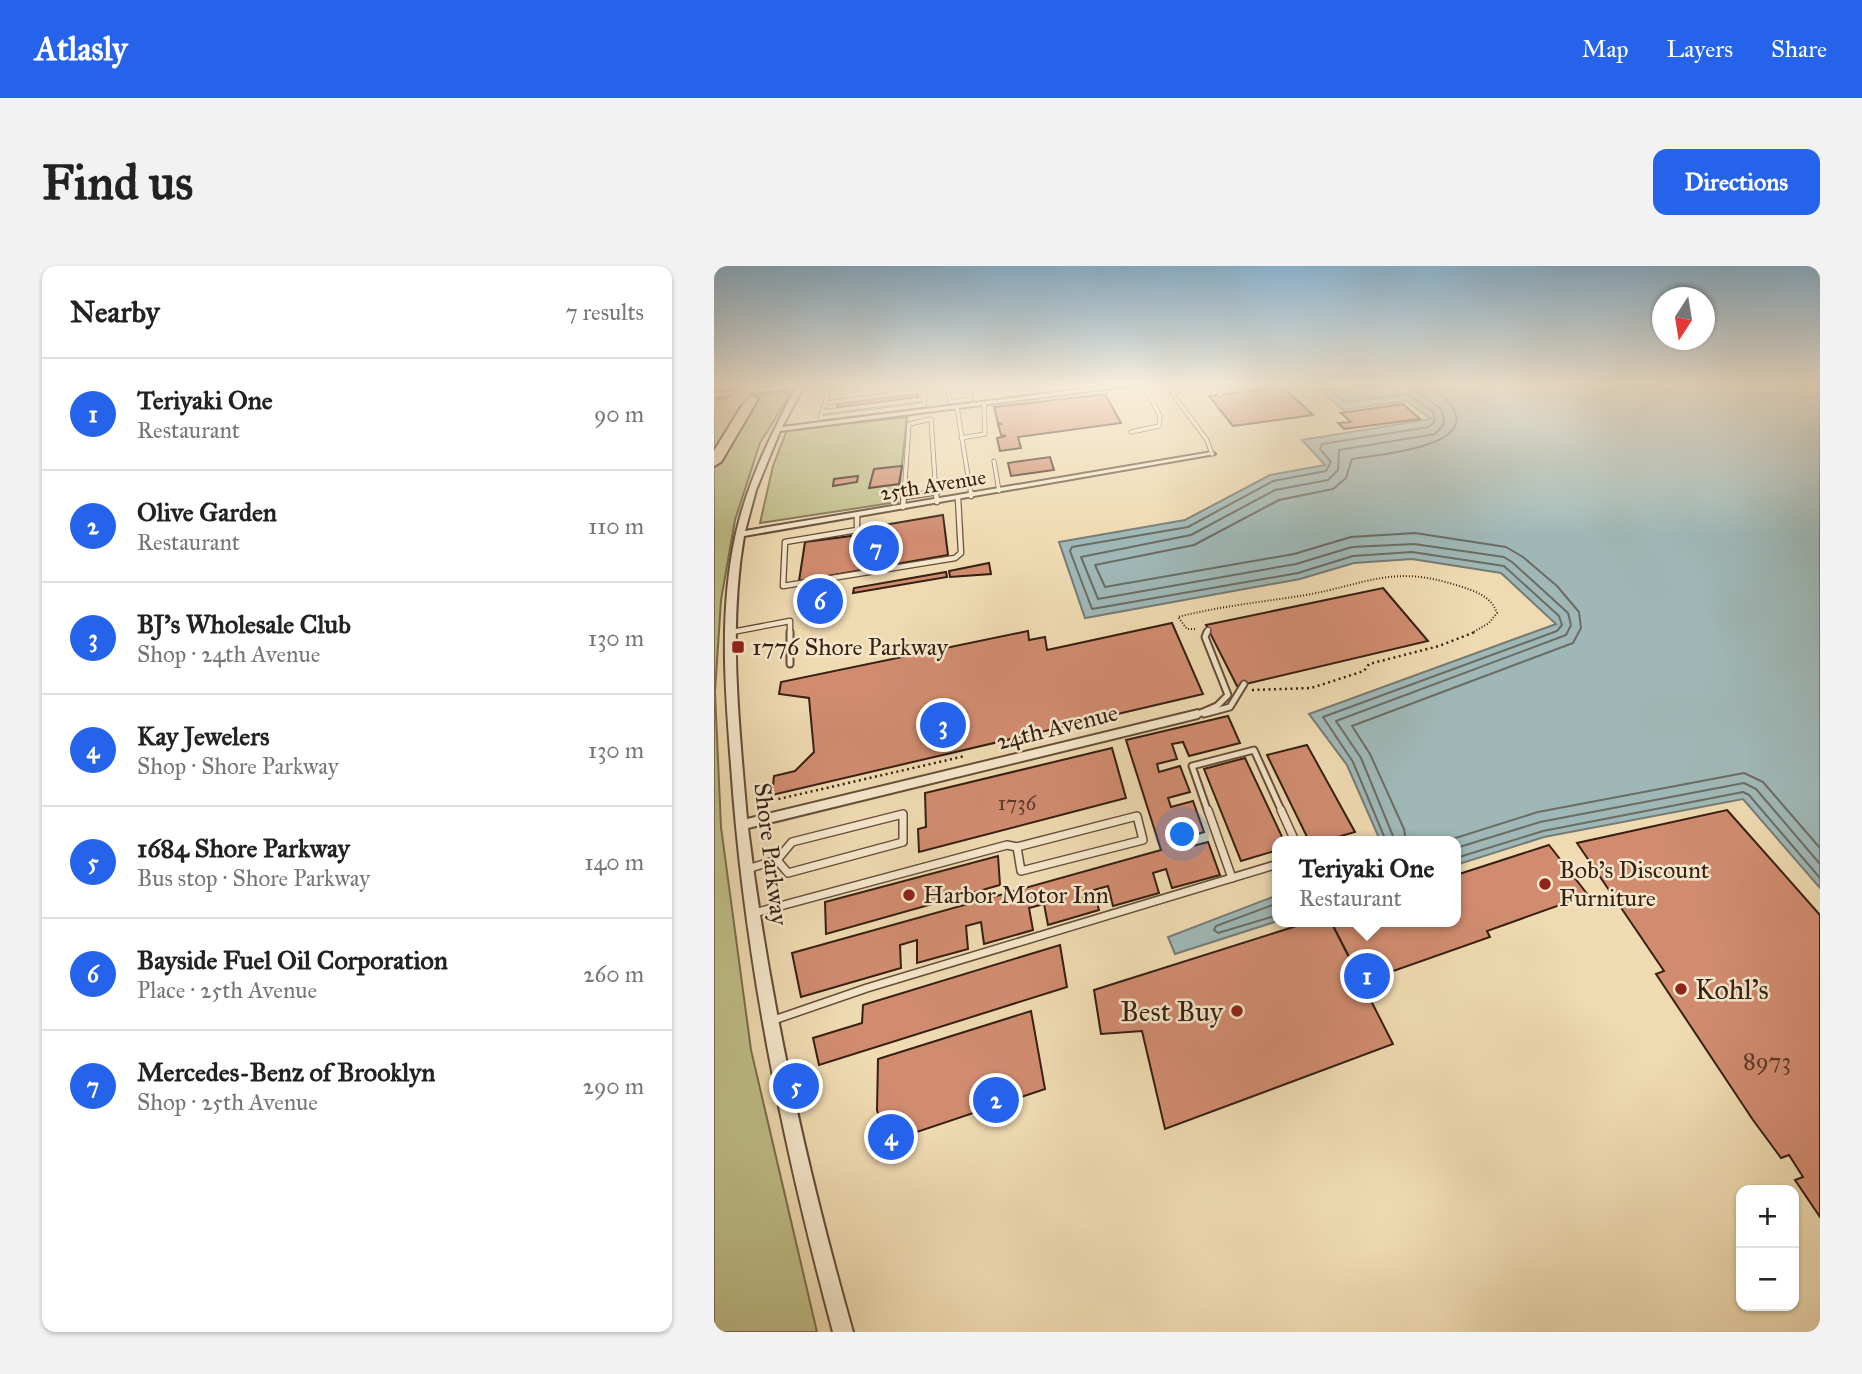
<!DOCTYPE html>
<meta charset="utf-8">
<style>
:root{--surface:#fff;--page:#f2f2f2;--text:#222;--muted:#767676;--line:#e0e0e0;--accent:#2563eb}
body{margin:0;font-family:"IM FELL Great Primer",serif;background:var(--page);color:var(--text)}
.controls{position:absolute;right:21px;bottom:21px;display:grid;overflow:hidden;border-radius:14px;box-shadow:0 2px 5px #0004}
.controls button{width:63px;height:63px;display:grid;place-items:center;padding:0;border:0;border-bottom:2px solid var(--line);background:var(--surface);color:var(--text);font:35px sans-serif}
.compass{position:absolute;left:938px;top:21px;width:63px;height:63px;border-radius:50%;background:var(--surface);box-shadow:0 2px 5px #0004;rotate:192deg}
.you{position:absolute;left:469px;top:569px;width:24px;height:24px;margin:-18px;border:5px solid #fff;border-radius:50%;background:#1a73e8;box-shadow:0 0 0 10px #1a73e833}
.badge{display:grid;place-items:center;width:46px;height:46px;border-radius:50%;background:var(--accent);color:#fff;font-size:23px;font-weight:700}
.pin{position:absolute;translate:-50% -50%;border:4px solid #fff;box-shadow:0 2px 7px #0006}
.popup{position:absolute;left:558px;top:570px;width:189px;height:91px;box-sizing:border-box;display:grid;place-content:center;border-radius:14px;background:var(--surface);filter:drop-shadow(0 2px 5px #0005);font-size:23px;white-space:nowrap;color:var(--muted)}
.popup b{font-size:26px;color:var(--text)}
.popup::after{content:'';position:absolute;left:50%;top:100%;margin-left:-14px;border:14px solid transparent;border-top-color:var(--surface)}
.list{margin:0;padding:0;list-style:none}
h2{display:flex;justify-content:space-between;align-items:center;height:91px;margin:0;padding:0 28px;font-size:30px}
h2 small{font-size:23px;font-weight:400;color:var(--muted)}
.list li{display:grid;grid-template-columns:46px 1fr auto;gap:21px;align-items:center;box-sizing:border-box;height:112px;padding:0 28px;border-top:2px solid var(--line)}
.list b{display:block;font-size:26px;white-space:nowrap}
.list p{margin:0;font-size:23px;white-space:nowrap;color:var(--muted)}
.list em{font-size:23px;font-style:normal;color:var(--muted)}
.map{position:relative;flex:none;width:1106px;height:1066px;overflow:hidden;border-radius:14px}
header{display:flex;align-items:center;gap:42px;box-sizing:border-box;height:98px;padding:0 35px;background:var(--accent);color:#fff}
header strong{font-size:33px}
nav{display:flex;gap:38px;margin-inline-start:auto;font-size:24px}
.intro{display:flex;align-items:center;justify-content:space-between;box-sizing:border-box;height:168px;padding:0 42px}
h1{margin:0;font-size:49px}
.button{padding:18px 32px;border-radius:14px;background:var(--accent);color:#fff;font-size:24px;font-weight:700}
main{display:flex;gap:42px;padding:0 42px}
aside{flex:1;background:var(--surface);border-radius:14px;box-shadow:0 2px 5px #0004}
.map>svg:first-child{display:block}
</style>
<header>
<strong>Atlasly</strong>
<nav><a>Map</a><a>Layers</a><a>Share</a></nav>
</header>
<div class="intro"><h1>Find us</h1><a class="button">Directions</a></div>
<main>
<aside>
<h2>Nearby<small>7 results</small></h2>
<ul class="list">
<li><span class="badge">1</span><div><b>Teriyaki One</b><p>Restaurant</p></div><em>90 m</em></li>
<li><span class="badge">2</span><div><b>Olive Garden</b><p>Restaurant</p></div><em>110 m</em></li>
<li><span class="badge">3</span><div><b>BJ's Wholesale Club</b><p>Shop · 24th Avenue</p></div><em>130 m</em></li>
<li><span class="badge">4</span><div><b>Kay Jewelers</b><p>Shop · Shore Parkway</p></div><em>130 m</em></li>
<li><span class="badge">5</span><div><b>1684 Shore Parkway</b><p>Bus stop · Shore Parkway</p></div><em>140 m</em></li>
<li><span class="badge">6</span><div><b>Bayside Fuel Oil Corporation</b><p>Place · 25th Avenue</p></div><em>260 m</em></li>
<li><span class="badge">7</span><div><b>Mercedes-Benz of Brooklyn</b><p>Shop · 25th Avenue</p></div><em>290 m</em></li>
</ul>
</aside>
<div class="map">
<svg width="1106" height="1066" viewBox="0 0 1106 1066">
<rect width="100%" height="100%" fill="#efdab1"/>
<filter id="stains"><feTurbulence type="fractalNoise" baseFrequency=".00286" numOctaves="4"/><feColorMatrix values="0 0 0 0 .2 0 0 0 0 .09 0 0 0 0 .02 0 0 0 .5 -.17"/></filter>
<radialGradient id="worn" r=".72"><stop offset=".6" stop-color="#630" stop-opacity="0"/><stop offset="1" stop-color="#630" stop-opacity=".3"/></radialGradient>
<g fill="#bfbe88" stroke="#7b6e4d" stroke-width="2">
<path d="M 71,126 L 77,127 L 46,177 L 21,254 L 7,334 L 1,426 L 7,561 L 37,784 L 103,1066 L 0,1066 L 0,134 Z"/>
<path d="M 193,151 L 184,236 L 46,257 L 59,200 L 73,164 Z"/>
</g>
<g fill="#9fb8b7" stroke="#757b75" stroke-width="2">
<path d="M 602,119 L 1106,119 L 1106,622 L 1029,533 L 830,571 L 742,599 L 742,575 L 663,575 L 666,574 L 633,499 L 595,448 L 842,358 L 787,307 L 698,293 L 640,297 L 586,313 L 371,352 L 345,276 L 471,254 L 556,209 L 611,199 L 588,174 L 717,153 L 692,135 L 628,144 Z"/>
<path d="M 564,629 L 564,655 L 461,688 L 454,671 Z"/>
</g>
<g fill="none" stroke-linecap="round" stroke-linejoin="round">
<g stroke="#6b6c64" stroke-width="2">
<path d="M 612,119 L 631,136 L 694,128 L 719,146 L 721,155 L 715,161 L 608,178 L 606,183 L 617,196 L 612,205 L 559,215 L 474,261 L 358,281 L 356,285 L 378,343 L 584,307 L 639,290 L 698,286 L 790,300 L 845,350 L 848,359 L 843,365 L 609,451 L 639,496 L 672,575"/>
<path d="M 681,575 L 647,492 L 622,455 L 852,369 L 857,359 L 854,347 L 798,296 L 790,291 L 700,278 L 638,281 L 582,298 L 384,333 L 367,291 L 477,269 L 561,224 L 614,214 L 624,204 L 625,184 L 721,168 L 730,158 L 728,144 L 695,119"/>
<path d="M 692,575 L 690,563 L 656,488 L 638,460 L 859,377 L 867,362 L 865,346 L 843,320 L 809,291 L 792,281 L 701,267 L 637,271 L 580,288 L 391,321 L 381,299 L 480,279 L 565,234 L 619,223 L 632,212 L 638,193 C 676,187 796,177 715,119"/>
<path d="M 732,575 L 824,546 L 1030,507 L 1049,516 L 1106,582"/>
<path d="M 742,582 L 826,556 L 1030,517 L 1042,523 L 1106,598"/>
<path d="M 742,592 L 829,565 L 1029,526 L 1035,529 L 1106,612"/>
<path d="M 564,637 L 502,660 L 500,664 L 504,667 L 564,649"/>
</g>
</g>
<g fill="#d18c70" stroke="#371f12" stroke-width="2">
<path d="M 569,121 L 599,149 L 519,160 L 495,130 Z"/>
<path d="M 203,126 L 204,132 L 123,142 L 124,136 Z"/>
<path d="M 391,128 L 407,157 L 304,171 L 307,182 L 286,185 L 283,172 L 292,170 L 287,169 L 284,158 L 288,158 L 284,157 L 280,141 Z"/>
<path d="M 689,138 L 706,153 L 630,163 L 624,157 L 637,156 L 627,147 Z"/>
<path d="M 336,191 L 340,204 L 297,210 L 294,197 Z"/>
<path d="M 188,200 L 185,218 L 155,222 L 160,203 Z"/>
<path d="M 144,210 L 143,216 L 119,220 L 120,213 Z"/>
<path d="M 229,249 L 234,289 L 85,315 L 91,276 L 152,268 L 152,262 Z"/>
<path d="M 275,297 L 277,308 L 236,311 L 235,305 Z"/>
<path d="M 232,306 L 233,311 L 139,327 L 140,322 Z"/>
<path d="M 669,322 L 714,375 L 523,420 L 492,359 Z"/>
<path d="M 122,326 L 120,339 L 89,345 L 91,331 Z"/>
<path d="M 458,357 L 489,428 L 58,529 L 60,510 L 81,505 L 100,486 L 95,432 L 65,428 L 67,416 L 314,365 L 315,374 L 331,371 L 333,384 Z"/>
<path d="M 514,450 L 526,477 L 475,490 L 469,476 L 458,478 L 463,493 L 443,498 L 445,506 L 466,500 L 476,526 L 454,532 L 457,541 L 479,535 L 490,566 L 468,573 L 471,582 L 494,576 L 506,609 L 458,622 L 452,603 L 439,607 L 445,627 L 399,640 L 394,620 L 380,624 L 385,644 L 334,659 L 330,638 L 315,642 L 319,664 L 270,678 L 267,656 L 252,660 L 254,683 L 203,697 L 203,674 L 186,679 L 187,702 L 87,731 L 78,687 L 447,584 L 412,474 Z"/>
<path d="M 593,479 L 641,566 L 610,575 L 595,575 L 553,489 Z"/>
<path d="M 398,482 L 412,532 L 205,586 L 204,563 L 212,561 L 211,527 Z"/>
<path d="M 531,492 L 570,575 L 564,575 L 564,584 L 527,595 L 490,503 Z"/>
<path d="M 1013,544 L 1106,649 L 1106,951 L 1081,914 L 1089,911 L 1075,889 L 1067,892 L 1039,854 L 942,708 L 950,705 L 863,577 Z"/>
<path d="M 835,579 L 874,629 L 773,665 L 776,671 L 648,716 L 617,656 L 742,656 L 742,609 Z"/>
<path d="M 284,590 L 286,619 L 112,668 L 111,636 Z"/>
<path d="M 595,656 L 617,656 L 679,778 L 451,863 L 428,765 L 387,768 L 380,724 Z"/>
<path d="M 346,679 L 353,721 L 105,799 L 99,772 L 148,757 L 149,739 Z"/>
<path d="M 317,745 L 331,823 L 173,876 L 163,844 L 164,793 Z"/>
</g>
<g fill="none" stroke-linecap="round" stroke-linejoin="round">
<defs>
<g id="lane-far3">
<path d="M 129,119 L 136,124 L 181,119"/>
<path d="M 233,119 L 236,136 L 257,133 L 254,119"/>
<path d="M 477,119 L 458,127 L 493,174 L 498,188"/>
<path d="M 487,119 L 501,122 L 507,129"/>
<path d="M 525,119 L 530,126"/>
<path d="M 87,120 L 103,119"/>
<path d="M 211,124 L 210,139 L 106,152 L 111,137 Z"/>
<path d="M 111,137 L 116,119"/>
<path d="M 243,141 L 257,229"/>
<path d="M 108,146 L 210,133"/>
<path d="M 417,166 L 445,160 L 446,150 L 430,119"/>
<path d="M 247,172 L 271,168 L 270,138"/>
<path d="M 280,195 L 285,225"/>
<path d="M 190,229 L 195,158 L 217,153 L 222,229"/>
<path d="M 206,229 L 223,226"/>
</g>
<g id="lane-far2">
<path d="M 222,227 L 223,236"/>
<path d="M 257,227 L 257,230"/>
<path d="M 190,231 L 217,227"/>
<path d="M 189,241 L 190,227"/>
<path d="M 143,249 L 143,264 L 71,276 L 69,320 L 241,292 L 247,287 L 244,232"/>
<path d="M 18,366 L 76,355 L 76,367"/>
<path d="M 493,367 L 494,364"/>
</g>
<g id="lane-far1">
<path d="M 76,366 L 76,398"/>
<path d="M 484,448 L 503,440 L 514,429 L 491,371 L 493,366"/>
<path d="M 490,448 L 516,441 L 530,418"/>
<path d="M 494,546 L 478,500 L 540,484 L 568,546"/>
</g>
<g id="lane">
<path d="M 494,544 L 518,612"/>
<path d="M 567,544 L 581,575"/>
<path d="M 189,548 L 189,576 L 74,607 L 63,594 L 78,576 Z"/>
<path d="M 423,550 L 429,574 L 307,605 L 303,581 Z"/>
<path d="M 33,603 L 63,594"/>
<path d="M 40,647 L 293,579 L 303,581"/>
<path d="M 57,755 L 153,722 L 564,598"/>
</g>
<path id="street" d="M 76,119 L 90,120 L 68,161 L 402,119 L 422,119 L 66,165 L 42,224 L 31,265 L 498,186 L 501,188 L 30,270 C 14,364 25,458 33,553 L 484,444 L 489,448 L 484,452 L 34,562 C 55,734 92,900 139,1066 L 119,1066 C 69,880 30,692 17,499 C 11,422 5,343 22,267 C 34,215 57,168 82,122 L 0,131 L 0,127 Z"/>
<path id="highway" d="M 38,129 L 44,133 L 7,196 L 0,200 L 0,185 L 32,133 Z"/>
</defs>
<use href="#lane-far3" stroke="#654e3a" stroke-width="5"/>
<use href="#lane-far2" stroke="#654e3a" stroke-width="7"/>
<use href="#lane-far1" stroke="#654e3a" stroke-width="9"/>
<use href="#lane" stroke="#654e3a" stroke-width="10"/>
<use href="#street" stroke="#654e3a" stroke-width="4"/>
<use href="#highway" stroke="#371f12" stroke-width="4"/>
<path stroke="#371f12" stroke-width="2" stroke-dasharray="1 2" stroke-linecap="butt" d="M 481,363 L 473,363 L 464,351 C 506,340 549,336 592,329 C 653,318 679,298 745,320 C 761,325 777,330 783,347 L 775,357 L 758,367"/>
<g stroke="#371f12" stroke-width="2.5" stroke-dasharray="2 3.5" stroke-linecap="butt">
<path d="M 538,424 L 597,422 L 650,405 L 655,398 L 725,380 L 761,366"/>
<path d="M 43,538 L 251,490"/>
</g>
<use href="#lane-far3" stroke="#f5e7cc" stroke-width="3.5"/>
<use href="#lane-far2" stroke="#f5e7cc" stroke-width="4.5"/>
<use href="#lane-far1" stroke="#f5e7cc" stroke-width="5"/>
<use href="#lane" stroke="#f5e7cc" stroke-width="7"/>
<use href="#street" fill="#f5e7cc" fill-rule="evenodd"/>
<use href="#highway" fill="#efdab1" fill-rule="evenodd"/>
<defs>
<path id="highway-bridge" d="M 20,136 L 34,121"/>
</defs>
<use href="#highway-bridge" stroke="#371f12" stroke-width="15" stroke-linecap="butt"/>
<use href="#highway-bridge" stroke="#efdab1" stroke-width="13"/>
</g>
<linearGradient id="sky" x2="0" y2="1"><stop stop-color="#8bb6d4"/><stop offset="0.44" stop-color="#f8eedc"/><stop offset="1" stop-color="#f8eedc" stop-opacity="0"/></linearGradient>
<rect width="1106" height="269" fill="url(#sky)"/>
<g fill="#8f2418" stroke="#f5e7cc" stroke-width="2.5">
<rect x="17" y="374" width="14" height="14" rx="3.5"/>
<circle cx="831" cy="618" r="7"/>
<circle cx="195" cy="629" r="7"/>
<circle cx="967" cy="723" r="7"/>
<circle cx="523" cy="745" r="7"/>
</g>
<g text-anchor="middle" stroke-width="5" stroke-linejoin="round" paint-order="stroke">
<g font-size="21" fill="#371f12" stroke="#f5e7cc">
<text transform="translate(219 219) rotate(-9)" y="7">25th Avenue</text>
</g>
<g font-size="21" fill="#5e3a2a">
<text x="303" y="544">1736</text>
</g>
<g font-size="24" fill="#371f12" stroke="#f5e7cc" text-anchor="start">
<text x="38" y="389">1776 Shore Parkway</text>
<text x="845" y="612">Bob's Discount<tspan x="845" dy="28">Furniture</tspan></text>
<text x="209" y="637">Harbor Motor Inn</text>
</g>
<g font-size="24" fill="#371f12" stroke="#f5e7cc">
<text transform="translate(343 461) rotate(-14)" y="8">24th Avenue</text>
<text transform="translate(57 588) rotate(83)" y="8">Shore Parkway</text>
</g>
<g font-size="24" fill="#5e3a2a">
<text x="1053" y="803">8973</text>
</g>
<g font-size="28" fill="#371f12" stroke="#f5e7cc" text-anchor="start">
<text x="981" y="733">Kohl's</text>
<text x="509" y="755" text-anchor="end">Best Buy</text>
</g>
</g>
<rect width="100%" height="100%" filter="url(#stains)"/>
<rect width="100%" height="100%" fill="url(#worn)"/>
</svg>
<div class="controls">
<button>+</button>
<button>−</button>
</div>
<svg class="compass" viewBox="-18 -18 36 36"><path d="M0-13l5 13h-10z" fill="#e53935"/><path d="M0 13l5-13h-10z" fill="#767676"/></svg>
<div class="you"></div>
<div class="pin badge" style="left:653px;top:710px">1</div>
<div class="popup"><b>Teriyaki One</b>Restaurant</div>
<div class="pin badge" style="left:282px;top:834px">2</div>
<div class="pin badge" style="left:229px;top:459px">3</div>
<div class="pin badge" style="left:177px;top:871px">4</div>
<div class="pin badge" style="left:82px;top:820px">5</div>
<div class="pin badge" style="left:106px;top:335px">6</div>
<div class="pin badge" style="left:162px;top:282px">7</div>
</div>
</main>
